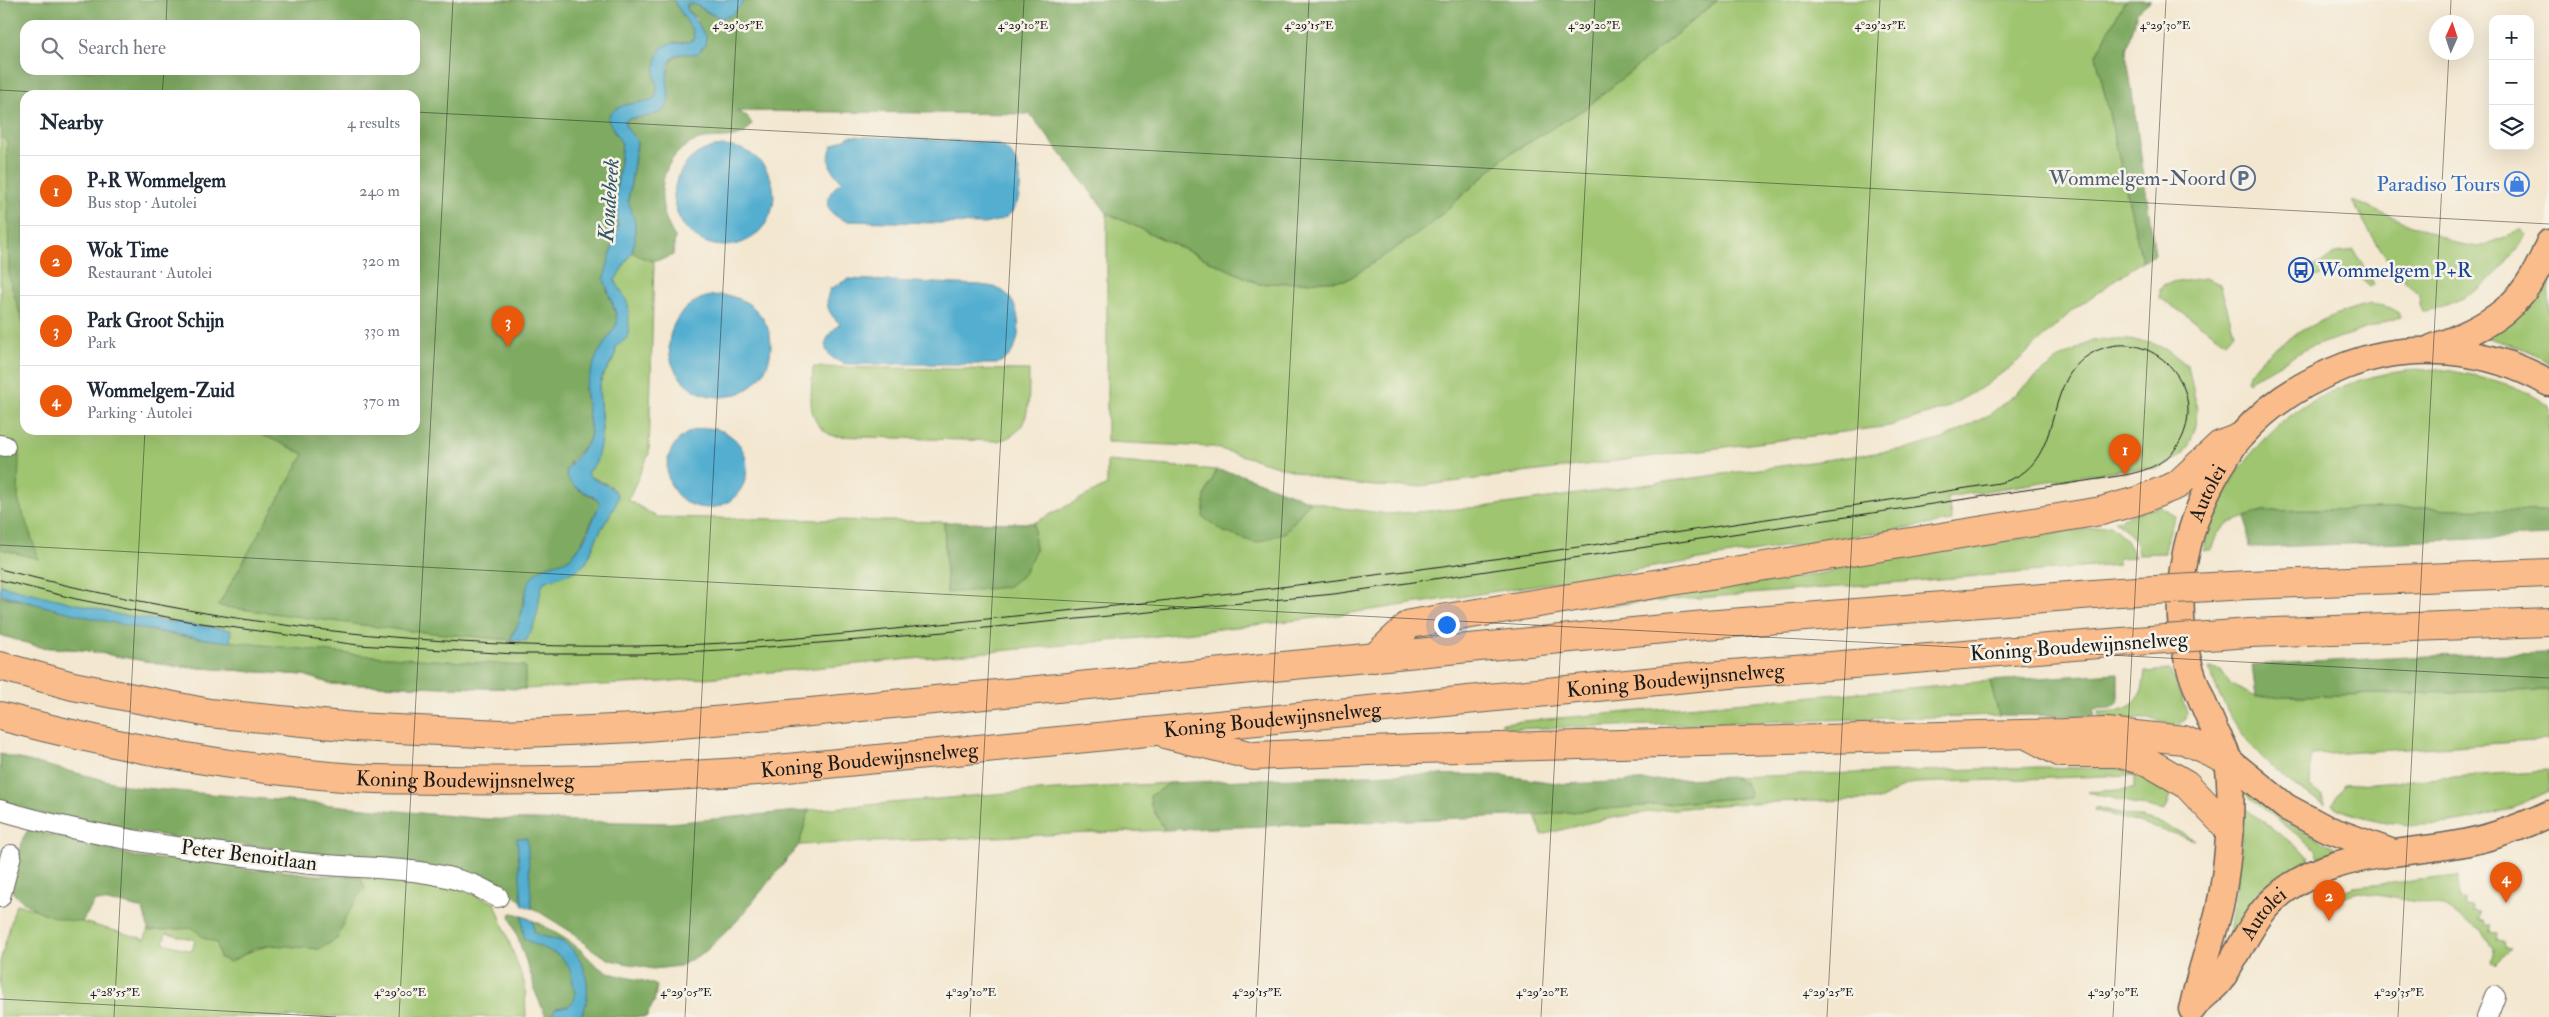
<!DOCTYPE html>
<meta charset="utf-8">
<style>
:root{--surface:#fff;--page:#f2f2f3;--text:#1f2937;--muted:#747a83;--line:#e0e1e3;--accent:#ea580c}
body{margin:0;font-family:"IM FELL Double Pica",serif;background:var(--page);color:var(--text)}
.controls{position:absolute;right:15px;top:15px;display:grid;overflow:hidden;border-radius:10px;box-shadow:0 5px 20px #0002}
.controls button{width:45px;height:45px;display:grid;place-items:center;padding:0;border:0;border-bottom:1px solid var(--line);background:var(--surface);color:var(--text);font:25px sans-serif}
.compass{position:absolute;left:2429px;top:15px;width:45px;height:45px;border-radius:50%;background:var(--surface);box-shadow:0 5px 20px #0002;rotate:3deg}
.you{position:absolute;left:1446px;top:624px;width:18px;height:18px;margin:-12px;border:4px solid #fff;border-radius:50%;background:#1a73e8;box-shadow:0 0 0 8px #1a73e833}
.badge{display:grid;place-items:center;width:32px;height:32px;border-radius:50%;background:var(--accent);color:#fff;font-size:16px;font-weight:700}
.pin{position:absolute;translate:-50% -41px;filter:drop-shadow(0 1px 2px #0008)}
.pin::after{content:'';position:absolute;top:26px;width:18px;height:15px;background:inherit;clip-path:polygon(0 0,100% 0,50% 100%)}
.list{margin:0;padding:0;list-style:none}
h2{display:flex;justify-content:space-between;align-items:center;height:65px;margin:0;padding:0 20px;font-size:21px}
h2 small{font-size:16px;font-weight:400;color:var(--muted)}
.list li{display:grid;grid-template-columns:32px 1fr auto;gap:15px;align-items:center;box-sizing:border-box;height:70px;padding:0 20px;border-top:1px solid var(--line)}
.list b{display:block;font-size:19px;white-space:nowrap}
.list p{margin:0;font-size:16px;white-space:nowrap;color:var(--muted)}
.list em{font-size:16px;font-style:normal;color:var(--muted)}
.icon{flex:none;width:28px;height:28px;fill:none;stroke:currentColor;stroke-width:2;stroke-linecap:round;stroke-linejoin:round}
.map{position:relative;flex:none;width:2549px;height:1017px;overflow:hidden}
.search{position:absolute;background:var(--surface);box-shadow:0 5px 20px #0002;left:20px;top:20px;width:400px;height:55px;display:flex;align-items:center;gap:12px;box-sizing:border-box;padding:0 18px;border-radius:15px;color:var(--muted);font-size:19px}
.panel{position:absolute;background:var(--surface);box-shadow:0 5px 20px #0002;left:20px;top:90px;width:400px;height:345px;border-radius:15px}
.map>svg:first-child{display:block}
</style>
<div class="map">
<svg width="2549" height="1017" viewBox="0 0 2549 1017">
<rect width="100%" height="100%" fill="#f7f3e8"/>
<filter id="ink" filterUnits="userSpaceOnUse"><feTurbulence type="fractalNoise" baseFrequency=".02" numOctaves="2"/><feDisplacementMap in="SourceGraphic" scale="10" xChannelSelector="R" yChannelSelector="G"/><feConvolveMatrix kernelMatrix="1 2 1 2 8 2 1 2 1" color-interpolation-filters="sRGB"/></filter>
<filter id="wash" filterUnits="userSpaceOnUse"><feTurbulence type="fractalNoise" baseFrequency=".0096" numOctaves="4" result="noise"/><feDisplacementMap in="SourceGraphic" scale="20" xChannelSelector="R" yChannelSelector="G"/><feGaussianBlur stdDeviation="1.12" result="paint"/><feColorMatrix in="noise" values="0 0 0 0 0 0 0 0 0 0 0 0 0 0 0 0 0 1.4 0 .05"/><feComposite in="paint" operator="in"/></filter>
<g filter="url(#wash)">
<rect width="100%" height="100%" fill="#f3e7d0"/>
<g fill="#9fc570" stroke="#5e7046" fill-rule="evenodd">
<path d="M 0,0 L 673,0 L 671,43 L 546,567 L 523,610 L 512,640 L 517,640 L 536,617 L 540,590 L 544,582 L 586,563 L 598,535 L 616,504 L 611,486 L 587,475 L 587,472 L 593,467 L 602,429 L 599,388 L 602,377 L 615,357 L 622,291 L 615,284 L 615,280 L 632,252 L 654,262 L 649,454 L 628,500 L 657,517 L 944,522 L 947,593 L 1035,551 L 1034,523 L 1107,485 L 1107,461 L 1217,470 L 1205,495 L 1286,532 L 1310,501 L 1342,508 L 1388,514 L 1483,507 L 1912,448 L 1945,438 L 1989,415 L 2063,356 L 2092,341 L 2115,339 L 2150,342 L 2169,351 L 2188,366 L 2197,408 L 2196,426 L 2190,443 L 2183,454 L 2160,468 L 2120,470 L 1947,497 L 1952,521 L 1446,599 L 1316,618 L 1140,638 L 662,682 L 525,689 L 332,684 L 304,675 L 173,666 L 83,650 L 40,647 L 0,635 ZM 25,25 L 415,25 L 415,70 L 25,70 ZM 25,95 L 415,95 L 415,430 L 25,430 Z"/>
<path d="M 1718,0 L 2125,0 L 2096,55 L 2142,261 L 2073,310 L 2019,360 L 1986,385 L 1946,408 L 1890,426 L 1413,487 L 1373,486 L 1325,480 L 1213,447 L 1107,442 L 1107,213 L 1259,284 L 1347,280 L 1426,228 L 1506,156 L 1586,108 Z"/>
<path d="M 2352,200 L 2455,243 L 2479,247 L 2521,230 L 2527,235 C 2491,282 2483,295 2424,312 L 2419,305 L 2420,294 C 2395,277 2366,227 2352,200 Z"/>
<path d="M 2354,250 L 2374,284 L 2370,287 L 2353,271 L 2312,277 L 2309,267 L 2321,264 L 2335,253 Z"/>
<path d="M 2549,267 L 2549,363 L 2524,349 L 2485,337 C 2517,323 2531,296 2549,267 Z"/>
<path d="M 2205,278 L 2220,284 L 2234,333 L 2226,342 L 2160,298 L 2160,290 L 2164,284 Z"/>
<path d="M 2370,304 C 2381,306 2396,306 2401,317 L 2308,348 L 2248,382 L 2247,379 C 2266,342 2331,313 2370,304 Z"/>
<path d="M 813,367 L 1029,370 C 1028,399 1034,434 997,441 L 833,436 C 803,422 812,394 813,367 Z"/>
<path d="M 2438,369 C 2476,375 2517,382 2549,406 L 2549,512 L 2424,508 L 2262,511 L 2230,523 L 2217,534 L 2211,550 L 2203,551 C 2229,455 2296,388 2396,372 C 2409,370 2424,370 2438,369 Z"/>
<path d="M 2160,506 L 2175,516 L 2165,545 L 2165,553 L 2138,554 C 2137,538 2127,530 2114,521 Z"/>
<path d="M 2110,525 L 2124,537 L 2135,557 L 2118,558 L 2118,565 L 1598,606 L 1813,575 L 1879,560 Z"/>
<path d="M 2209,668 L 2221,670 L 2231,685 L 2256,697 L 2549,690 L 2549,740 L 2311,755 L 2310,787 L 2322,795 L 2324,804 C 2269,774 2228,728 2209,668 Z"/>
<path d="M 2170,670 L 2187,712 L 2186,719 L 2178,726 L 2155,719 L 2100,718 L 2099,712 C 2131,711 2142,705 2145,672 Z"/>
<path d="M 1990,681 L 1999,715 L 1510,729 L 1501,723 Z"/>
<path d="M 2039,767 L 2129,769 L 2150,774 L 2173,789 L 2164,811 L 2087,792 L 2134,789 L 2134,775 L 1916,783 C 1902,784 1892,795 1879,800 C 1793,801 1708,802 1624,816 C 1596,820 1569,828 1542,835 L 1535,815 L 1749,797 L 1745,783 L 1732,777 Z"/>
<path d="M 2549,770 L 2549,791 C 2492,819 2431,835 2368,818 C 2357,815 2341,812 2332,804 L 2344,785 Z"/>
<path d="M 1170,783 L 1150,796 L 1151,806 L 1165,830 L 799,845 L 809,810 L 1006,793 Z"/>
<path d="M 2244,788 L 2287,823 L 2335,848 L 2332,853 L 2318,857 L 2315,849 L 2243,792 Z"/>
<path d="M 2242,806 L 2308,855 L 2309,862 L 2235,938 L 2229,934 L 2241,852 Z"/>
<path d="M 2095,807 L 2164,824 L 2195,840 L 2094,810 Z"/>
<path d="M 348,872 L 446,883 L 495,903 L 525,985 L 526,1017 L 0,1017 L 0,962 L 16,904 L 145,939 L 148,928 L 150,931 L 193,927 L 202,937 L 217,943 L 232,961 C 266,941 281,944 319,949 ZM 166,933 L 195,940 L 192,951 L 163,943 Z"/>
<path d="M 2458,876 L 2458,898 L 2464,899 L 2464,906 L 2472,907 L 2472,912 L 2480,913 L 2479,920 L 2485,921 L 2486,925 L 2491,925 L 2491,932 L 2498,933 L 2497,940 L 2503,941 L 2504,947 L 2510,948 L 2495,964 L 2491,962 L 2494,950 L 2482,930 L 2442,906 L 2359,892 L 2330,900 L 2335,894 L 2354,887 Z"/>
</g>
<g fill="#7faa62" stroke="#4e633f" fill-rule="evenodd">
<path d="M 0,0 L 673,0 L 693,31 L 694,39 L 690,42 L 671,43 L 655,71 L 658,92 L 656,97 L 612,130 L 621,140 L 622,144 L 616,196 L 618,226 L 607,290 L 616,314 L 617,324 L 585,388 L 591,433 L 589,441 L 569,463 L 578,489 L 596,499 L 600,504 L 580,546 L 572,556 L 563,562 L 546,567 L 524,597 L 520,622 L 512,634 L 511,640 L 400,630 L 218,606 L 304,454 L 252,430 L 415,430 L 415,95 L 25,95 L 25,331 L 9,277 L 7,141 L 0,136 ZM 25,25 L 415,25 L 415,70 L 25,70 Z"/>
<path d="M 744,0 L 1718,0 L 1586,108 L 1506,156 L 1426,228 L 1347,280 L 1259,284 L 1107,213 L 1030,114 L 736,111 L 747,116 L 752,124 C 749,128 745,134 741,135 C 727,141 706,135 691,143 C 656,161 655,208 675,237 L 673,255 C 657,263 647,262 632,252 L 635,240 L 628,201 L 637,143 L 626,127 L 625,121 L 628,119 L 659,113 L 669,97 L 666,81 L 672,59 L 681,54 L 698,53 L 705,45 L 698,21 L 687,9 L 687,4 L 693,3 L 708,13 L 720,17 L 740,6 Z"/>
<path d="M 2125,0 L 2151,0 L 2137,12 L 2126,50 L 2155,255 L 2142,261 L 2096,55 Z"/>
<path d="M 0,450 L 19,453 L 18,499 L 39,559 L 0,549 Z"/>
<path d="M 1217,470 L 1239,474 L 1310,501 L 1286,532 L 1256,543 L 1224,532 L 1203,517 L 1205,495 Z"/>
<path d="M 2424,508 L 2543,511 L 2549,512 L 2549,536 L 2249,548 L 2246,517 L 2262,511 Z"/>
<path d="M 944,522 L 1034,523 L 1035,551 L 1024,574 L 1007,587 L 947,593 Z"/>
<path d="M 0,596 L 178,636 L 360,655 L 525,666 L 525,689 L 332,684 L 304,675 L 173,666 L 83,650 L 40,647 L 0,635 Z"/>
<path d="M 2549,653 L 2549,690 L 2256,697 L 2252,665 L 2429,656 Z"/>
<path d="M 2118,673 L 2118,702 L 2111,708 L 2093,709 L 2095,716 L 1999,715 L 1990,681 Z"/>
<path d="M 0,754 L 133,787 L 486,819 L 669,823 L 809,810 L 799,845 L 737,921 L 706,951 L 680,966 L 653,969 L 610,960 L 590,948 L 573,933 L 512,895 L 486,882 L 414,864 L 172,837 L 57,819 L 0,800 Z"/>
<path d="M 1391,774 L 1499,775 L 1564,784 L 1732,777 L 1745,783 L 1750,792 L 1749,797 L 1535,815 L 1165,830 L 1151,806 L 1150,796 L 1170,783 Z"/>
<path d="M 28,830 L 76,840 L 140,858 L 227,863 L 249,871 L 267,869 L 317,875 L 360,876 L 365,889 L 359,895 L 345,919 L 337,939 L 319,949 L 272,945 L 255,948 L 230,962 L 220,958 L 217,943 L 202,937 L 193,928 L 149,931 L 143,909 L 120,903 L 95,901 L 82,922 C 55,920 32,911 12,892 L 23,838 Z"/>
<path d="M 511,913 C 525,913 571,941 582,951 C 589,958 594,965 602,969 C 620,979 643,978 657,986 L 654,1002 L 646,1017 L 546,1017 L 534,989 L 533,981 L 510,916 Z"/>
</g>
<g fill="#52aed0" stroke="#376576">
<path d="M 673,0 L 744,0 C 721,39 705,0 687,4 L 687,9 L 706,36 L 705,45 L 698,53 C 691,56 682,51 675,56 C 656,70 681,105 659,113 C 650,117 637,117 628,119 L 625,121 C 624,130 635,134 637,143 L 628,201 L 635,223 L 635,240 L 632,252 L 615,280 L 628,304 L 629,328 L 627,338 L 616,347 L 615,356 L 602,377 L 599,388 L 602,429 L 600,446 L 596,463 L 587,472 C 593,484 612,482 618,496 L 616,504 L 598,535 L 586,563 L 576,571 L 544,582 C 538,594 540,606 536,618 C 534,626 530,634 526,641 L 511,640 C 512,632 518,627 520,619 C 527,598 522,578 545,567 C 555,563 565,563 573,555 C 586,542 592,521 600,504 C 594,490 568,493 566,470 L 589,441 L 591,433 L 585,388 L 597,355 L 617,324 L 616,314 L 604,279 L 618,226 L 616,196 L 622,144 L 608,120 C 611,102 640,104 654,99 C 661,90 654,80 655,69 C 660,30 679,50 694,39 L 693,31 Z"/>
<path d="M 850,136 L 982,142 C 987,143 996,143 1001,146 C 1023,156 1027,198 1009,215 C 1002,221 992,222 984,224 L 846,221 C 821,212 823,196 842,181 C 830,171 826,161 832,146 Z"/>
<circle cx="724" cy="196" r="50"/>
<path d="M 848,279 L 980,285 C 986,286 994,286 999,289 C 1022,299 1025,342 1007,358 C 1004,360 1000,362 997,364 L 845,364 C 819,355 821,339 840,324 C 828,313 824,304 830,289 Z"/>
<circle cx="720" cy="346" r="51"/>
<circle cx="707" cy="468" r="40"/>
<path d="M 0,585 L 121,615 L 231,630 L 230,642 C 152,633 75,616 0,594 Z"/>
<path d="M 517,838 L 527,838 L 532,909 L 522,904 Z"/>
<path d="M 522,916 L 533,921 L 534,932 C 543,939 556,937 566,944 C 587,958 593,993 582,1014 L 576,1017 L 551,1017 L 556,1008 L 568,1006 L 574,1001 C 576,995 574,989 573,982 C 568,948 546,954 524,938 Z"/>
</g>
</g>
<g filter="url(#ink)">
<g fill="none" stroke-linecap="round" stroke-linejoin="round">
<defs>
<g id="minor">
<path d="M 0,445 L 5,446"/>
<path d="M 0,810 C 98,839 201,851 302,863 C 357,869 418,865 471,884 C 480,887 489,893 498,897"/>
<path d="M 0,897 L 11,855"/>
<path d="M 2487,1017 L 2495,996"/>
</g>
<g id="major">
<path d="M 2432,348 C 2493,325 2525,307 2549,243"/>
<path d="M 2228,760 L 2286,807 L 2325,828 L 2388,851"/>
<path id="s1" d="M 2193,1006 C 2200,972 2212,940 2220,906 C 2228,868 2234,801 2228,761 C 2227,751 2220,740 2215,731 C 2205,707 2193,683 2187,657 C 2171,591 2186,524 2220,467 C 2227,457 2232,445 2241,436 C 2269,404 2306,381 2345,366 C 2411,340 2488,348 2549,383"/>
<path id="s2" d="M 2192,1009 C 2199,998 2211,992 2219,982 C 2237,958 2248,927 2268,905 C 2318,854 2387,856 2452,845 C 2487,840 2517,829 2549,814"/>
</g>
<g id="highway">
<path d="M 2248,585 L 2549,573"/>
<path d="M 2250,633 L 2549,622"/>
<path d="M 1374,658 L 1410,624 L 2101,511 L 2137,501 L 2177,485 L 2220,445 L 2238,438"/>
<path d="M 0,666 L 73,686 L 209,713 L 354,727 L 502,734 L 635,728 L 759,717 L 1705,625 L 2119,592"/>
<path id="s3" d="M 0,716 C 116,747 235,769 355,778 C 383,780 411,779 439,780 C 546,782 651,778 757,771 L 1707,676 L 2122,642"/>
<path d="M 1168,735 L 1253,756 L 1417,749 L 2106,732 L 2184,740 L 2228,760"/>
<path d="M 2027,735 L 2061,753 L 2118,753 L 2148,762 L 2186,784 L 2229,829"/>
</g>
</defs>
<use href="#minor" stroke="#67635b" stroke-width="22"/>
<use href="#major" stroke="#67635b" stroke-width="29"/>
<use href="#highway" stroke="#67635b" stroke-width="30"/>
<use href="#minor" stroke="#fff" stroke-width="20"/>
<use href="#major" stroke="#f9bc8a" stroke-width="26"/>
<use href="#highway" stroke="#f9bc8a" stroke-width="28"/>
<path stroke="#1c1c1c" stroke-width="1" d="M 0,569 C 241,632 494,657 743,642 C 847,636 951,622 1055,612 C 1371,581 1685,532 1999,483 C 2070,467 2037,381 2094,352 C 2146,325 2204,379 2184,433 C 2174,460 2151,470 2125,475 L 1334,594 L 872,639 L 741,649 L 643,654 L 515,654 L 358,645 L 187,621 L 76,599 L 0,580"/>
<defs>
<g id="highway-bridge">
<path d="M 2119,592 L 2248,585"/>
<path d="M 2122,642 L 2250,633"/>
</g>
</defs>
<use href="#highway-bridge" stroke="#67635b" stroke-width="30" stroke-linecap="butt"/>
<use href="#highway-bridge" stroke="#f9bc8a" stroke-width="28"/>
</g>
</g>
<path fill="none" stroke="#1c1c1c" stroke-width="1" stroke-opacity="0.45" d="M 2450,22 L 2451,0M 166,25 L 167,0M 0,90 L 90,95M 162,95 L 164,70M 415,112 L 2549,224M 0,545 L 2549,678M 0,999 L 336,1017M 114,1017 L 145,430M 399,1017 L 453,0M 685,1017 L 738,0M 970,1017 L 1024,0M 1256,1017 L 1309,0M 1541,1017 L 1595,0M 1827,1017 L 1880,0M 2113,1017 L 2166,0M 2398,1017 L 2449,52"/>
<defs>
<symbol id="parking-ring" viewBox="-11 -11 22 22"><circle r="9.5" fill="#f7f3e8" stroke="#5c6f8a" stroke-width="1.5"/><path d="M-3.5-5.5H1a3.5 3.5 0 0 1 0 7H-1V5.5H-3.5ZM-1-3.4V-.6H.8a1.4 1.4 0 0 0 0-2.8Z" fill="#5c6f8a"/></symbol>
<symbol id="shop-ring" viewBox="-11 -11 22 22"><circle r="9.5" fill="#f7f3e8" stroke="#3f7fe0" stroke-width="1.5"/><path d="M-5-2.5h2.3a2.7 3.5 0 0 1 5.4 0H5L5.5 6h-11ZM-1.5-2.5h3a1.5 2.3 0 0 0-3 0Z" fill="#3f7fe0"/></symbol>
<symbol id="bus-ring" viewBox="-11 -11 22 22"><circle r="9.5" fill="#f7f3e8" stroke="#1a4fb4" stroke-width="1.5"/><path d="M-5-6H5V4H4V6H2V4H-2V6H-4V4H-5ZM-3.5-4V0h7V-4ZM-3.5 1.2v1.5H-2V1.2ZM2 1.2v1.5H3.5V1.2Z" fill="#1a4fb4"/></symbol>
</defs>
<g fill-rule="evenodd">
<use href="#parking-ring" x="2229" y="164" width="28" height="28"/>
<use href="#shop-ring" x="2503" y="170" width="28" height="28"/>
<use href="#bus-ring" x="2287" y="256" width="28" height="28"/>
</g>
<g text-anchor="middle" stroke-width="5" stroke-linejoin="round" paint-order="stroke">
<g font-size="21" fill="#4e5e75" stroke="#f7f3e8" text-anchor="end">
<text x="2226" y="185">Wommelgem-Noord</text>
</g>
<g font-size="21" fill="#366cbe" stroke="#f7f3e8" text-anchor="end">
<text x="2500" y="191">Paradiso Tours</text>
</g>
<g font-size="21" fill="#164399" stroke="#f7f3e8" text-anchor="start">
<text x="2318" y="277">Wommelgem P+R</text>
</g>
<g font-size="21" fill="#1c1c1c" stroke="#f7f3e8">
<text dy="7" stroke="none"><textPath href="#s1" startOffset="530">Autolei</textPath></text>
<text transform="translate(2079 646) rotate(-4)" y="7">Koning Boudewijnsnelweg</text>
<text dy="7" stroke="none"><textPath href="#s3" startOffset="1686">Koning Boudewijnsnelweg</textPath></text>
<text dy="7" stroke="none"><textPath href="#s3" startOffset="1281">Koning Boudewijnsnelweg</textPath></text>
<text dy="7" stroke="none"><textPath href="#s3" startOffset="876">Koning Boudewijnsnelweg</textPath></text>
<text dy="7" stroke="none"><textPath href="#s3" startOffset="471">Koning Boudewijnsnelweg</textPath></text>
<text transform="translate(249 855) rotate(7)" y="7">Peter Benoitlaan</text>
<text dy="7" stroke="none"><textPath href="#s2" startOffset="120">Autolei</textPath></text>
</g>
<g font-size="22" font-style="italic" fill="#325664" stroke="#f7f3e8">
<text transform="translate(608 200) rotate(-86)" y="8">Koudebeek</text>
</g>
</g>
<g font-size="12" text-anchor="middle" fill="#1c1c1c" stroke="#f7f3e8" stroke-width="5" stroke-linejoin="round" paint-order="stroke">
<text x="738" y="29">4°29'05"E</text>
<text x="1023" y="29">4°29'10"E</text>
<text x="1309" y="29">4°29'15"E</text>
<text x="1594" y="29">4°29'20"E</text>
<text x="1880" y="29">4°29'25"E</text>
<text x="2165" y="29">4°29'30"E</text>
<text x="115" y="996">4°28'55"E</text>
<text x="400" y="996">4°29'00"E</text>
<text x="686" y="996">4°29'05"E</text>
<text x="971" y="996">4°29'10"E</text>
<text x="1257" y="996">4°29'15"E</text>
<text x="1542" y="996">4°29'20"E</text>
<text x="1828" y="996">4°29'25"E</text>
<text x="2113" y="996">4°29'30"E</text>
<text x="2399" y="996">4°29'35"E</text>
</g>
</svg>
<div class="controls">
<button>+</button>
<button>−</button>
<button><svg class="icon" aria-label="layers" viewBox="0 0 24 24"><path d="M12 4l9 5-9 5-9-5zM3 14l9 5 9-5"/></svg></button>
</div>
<svg class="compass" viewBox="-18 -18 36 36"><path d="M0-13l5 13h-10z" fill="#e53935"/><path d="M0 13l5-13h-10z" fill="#747a83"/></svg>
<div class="you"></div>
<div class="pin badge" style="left:2125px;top:475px">1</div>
<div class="pin badge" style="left:2329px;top:921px">2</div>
<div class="pin badge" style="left:508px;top:347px">3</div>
<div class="pin badge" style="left:2506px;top:903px">4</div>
<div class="search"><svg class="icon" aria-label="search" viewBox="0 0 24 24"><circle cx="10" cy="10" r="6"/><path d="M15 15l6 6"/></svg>Search here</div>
<section class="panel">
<h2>Nearby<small>4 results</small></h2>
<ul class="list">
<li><span class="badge">1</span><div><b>P+R Wommelgem</b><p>Bus stop · Autolei</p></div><em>240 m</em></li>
<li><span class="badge">2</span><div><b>Wok Time</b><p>Restaurant · Autolei</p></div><em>320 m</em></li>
<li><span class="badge">3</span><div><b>Park Groot Schijn</b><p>Park</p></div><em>330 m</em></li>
<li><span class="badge">4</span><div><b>Wommelgem-Zuid</b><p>Parking · Autolei</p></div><em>370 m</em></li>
</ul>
</section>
</div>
